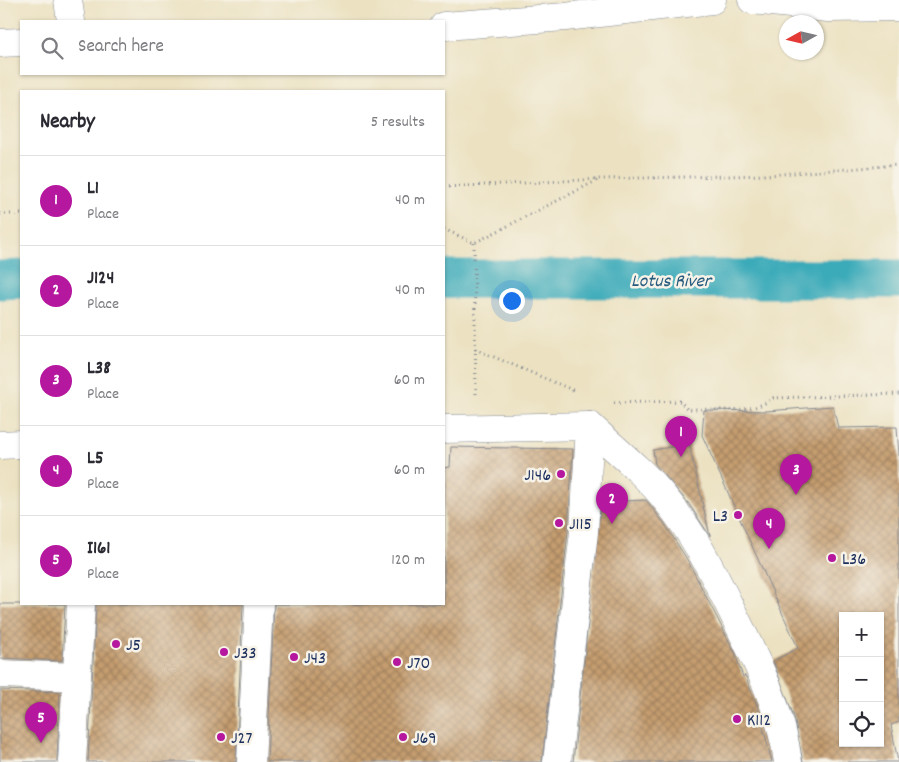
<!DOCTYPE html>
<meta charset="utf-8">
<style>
:root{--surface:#fff;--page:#f7f7f7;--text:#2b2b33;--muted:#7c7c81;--line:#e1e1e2;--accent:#b5179e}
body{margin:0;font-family:Dekko,sans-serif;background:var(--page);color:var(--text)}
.controls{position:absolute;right:15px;bottom:15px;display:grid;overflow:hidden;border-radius:0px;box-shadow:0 1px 4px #0004}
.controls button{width:45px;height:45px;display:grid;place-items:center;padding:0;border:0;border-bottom:1px solid var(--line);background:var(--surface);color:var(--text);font:25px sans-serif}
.compass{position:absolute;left:779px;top:15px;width:45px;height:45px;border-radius:50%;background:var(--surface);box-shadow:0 1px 4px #0004;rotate:262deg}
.you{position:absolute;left:511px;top:300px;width:18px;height:18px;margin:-12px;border:4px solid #fff;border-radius:50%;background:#1a73e8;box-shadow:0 0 0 8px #1a73e833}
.badge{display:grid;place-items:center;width:32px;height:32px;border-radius:50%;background:var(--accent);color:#fff;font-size:16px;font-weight:700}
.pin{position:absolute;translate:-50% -41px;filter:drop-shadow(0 1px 2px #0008)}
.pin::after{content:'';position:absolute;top:26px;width:18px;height:15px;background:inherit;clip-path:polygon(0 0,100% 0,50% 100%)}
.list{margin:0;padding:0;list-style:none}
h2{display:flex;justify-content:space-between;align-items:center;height:65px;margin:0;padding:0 20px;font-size:21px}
h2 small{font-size:16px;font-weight:400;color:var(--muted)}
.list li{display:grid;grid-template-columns:32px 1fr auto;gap:15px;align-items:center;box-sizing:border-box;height:90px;padding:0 20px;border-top:1px solid var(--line)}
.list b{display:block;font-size:19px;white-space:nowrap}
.list p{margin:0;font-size:16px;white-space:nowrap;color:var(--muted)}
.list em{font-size:16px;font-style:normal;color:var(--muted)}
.icon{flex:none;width:28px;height:28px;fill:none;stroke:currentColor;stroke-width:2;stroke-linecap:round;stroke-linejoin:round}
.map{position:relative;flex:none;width:899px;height:762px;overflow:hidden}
.search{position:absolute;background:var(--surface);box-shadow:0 1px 4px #0004;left:20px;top:20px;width:425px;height:55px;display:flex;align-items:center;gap:12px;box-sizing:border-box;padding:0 18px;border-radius:0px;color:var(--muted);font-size:19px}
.panel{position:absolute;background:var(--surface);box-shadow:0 1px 4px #0004;left:20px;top:90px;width:425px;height:515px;border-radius:0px}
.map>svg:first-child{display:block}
</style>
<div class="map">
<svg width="899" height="762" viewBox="0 0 899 762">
<defs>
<pattern id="building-cross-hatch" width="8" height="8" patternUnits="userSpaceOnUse" patternTransform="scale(1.25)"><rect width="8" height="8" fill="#c59d6f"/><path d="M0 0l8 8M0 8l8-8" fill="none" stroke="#9f805e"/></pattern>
</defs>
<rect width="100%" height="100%" fill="#f7f3e8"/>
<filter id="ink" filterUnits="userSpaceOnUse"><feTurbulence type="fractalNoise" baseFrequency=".02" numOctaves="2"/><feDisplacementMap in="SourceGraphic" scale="10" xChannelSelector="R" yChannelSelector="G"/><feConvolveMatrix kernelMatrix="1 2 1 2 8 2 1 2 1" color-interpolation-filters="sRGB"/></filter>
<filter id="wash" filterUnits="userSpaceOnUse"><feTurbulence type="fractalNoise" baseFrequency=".0096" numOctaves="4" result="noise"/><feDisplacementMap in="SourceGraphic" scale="20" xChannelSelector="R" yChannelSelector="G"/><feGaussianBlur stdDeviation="1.12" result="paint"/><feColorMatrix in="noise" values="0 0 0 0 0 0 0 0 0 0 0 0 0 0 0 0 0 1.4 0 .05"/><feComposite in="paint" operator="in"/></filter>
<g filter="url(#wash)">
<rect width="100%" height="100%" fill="#ece2c2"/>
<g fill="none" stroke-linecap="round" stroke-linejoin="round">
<g stroke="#3baab9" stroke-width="39">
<path d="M 444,279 L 899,279"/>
<path d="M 0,280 L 21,279"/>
</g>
</g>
<g id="blocks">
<g fill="url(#building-cross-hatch)" fill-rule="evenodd">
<path d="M 833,406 L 838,428 L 897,427 L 899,456 L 899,722 L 891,725 L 898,762 L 803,762 L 794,717 L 773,661 L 798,648 L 702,435 L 704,410 L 766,411 ZM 843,616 L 880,616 L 880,743 L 843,743 Z"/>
<path d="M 689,444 L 710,536 L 689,504 L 655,464 L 653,450 Z"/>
<path d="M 451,447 L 573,449 L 568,531 L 542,762 L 267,762 L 274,604 L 444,604 L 444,468 L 450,467 Z"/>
<path d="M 646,500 L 664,523 L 688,561 L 735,653 L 743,677 L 745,675 L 758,708 L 772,762 L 573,762 L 601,502 Z"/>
<path d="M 0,604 L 65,604 L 62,661 L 0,658 Z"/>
<path d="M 96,604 L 243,604 L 236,762 L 88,762 Z"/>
<path d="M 0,690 L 60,692 L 57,762 L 0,762 Z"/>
</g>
</g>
</g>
<g filter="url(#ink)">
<use href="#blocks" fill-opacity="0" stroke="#848890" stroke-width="1"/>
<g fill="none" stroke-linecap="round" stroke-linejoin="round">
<defs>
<g id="minor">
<path d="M 68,0 L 71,21"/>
<path d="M 752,0 L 828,8 L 899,7"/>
<path d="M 444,26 L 565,17 L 712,0"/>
<path d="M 0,43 L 21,42"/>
<path d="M 444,429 L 590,426 C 616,450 645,473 667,501 C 694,534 712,571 731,609 C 755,658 781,707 788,762"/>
<path d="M 0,445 L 21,444"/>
<path d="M 0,674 L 77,677"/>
<path d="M 72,762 L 81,604"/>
<path d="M 251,762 L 259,604"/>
<path d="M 557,762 L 584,532 L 590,426"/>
</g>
</defs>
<use href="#minor" stroke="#848890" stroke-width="29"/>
<g stroke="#848890" stroke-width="3" stroke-dasharray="1 4" stroke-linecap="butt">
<path d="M 444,187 L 601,179 L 767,175 L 899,165"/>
<path d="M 0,214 L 21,214"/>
<path d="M 444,229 L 474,243 L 598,180"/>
<path d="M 474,243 L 476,395"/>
<path d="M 475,349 L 575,391"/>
<path d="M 614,403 L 680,401 L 687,409 C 713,408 751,416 773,398 L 899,394"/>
</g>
<use href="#minor" stroke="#fff" stroke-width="28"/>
</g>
</g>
<g fill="#b5179e" stroke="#f7f3e8" stroke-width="2">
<circle cx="561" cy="474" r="5"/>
<circle cx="738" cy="515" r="5"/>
<circle cx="559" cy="523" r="5"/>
<circle cx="832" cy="558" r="5"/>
<circle cx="116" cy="644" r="5"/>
<circle cx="224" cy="652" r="5"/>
<circle cx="294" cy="657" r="5"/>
<circle cx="397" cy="662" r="5"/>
<circle cx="737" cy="719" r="5"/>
<circle cx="221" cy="737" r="5"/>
<circle cx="403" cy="737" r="5"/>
</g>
<g text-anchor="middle" stroke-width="5" stroke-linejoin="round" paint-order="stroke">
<g font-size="18" fill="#1b2f5e" stroke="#f7f3e8" text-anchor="start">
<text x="551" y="480" text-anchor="end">J146</text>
<text x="728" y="521" text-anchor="end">L3</text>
<text x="569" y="529">J115</text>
<text x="842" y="564">L36</text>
<text x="126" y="650">J5</text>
<text x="234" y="658">J33</text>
<text x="304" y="663">J43</text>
<text x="407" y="668">J70</text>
<text x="747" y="725">K112</text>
<text x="231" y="743">J27</text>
<text x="413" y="743">J69</text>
</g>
<g font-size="19" font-style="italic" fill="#265a7e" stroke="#f7f3e8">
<text x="671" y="286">Lotus River</text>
</g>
</g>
</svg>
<div class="controls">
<button>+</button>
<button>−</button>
<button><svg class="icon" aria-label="locate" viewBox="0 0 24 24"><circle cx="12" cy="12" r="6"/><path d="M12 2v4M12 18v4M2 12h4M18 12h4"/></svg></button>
</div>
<svg class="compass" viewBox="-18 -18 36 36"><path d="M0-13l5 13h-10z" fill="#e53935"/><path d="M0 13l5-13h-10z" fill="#7c7c81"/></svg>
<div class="you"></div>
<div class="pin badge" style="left:681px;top:457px">1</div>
<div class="pin badge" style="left:612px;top:524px">2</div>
<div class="pin badge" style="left:796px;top:495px">3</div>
<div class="pin badge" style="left:769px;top:549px">4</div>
<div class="pin badge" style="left:41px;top:743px">5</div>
<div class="search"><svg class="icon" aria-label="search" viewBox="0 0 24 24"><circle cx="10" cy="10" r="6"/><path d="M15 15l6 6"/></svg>Search here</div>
<section class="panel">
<h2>Nearby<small>5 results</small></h2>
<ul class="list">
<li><span class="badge">1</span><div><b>L1</b><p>Place</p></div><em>40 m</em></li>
<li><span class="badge">2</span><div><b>J124</b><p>Place</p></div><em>40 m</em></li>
<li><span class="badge">3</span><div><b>L38</b><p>Place</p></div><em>60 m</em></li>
<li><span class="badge">4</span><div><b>L5</b><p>Place</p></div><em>60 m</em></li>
<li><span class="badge">5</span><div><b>I161</b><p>Place</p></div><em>120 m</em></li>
</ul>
</section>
</div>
